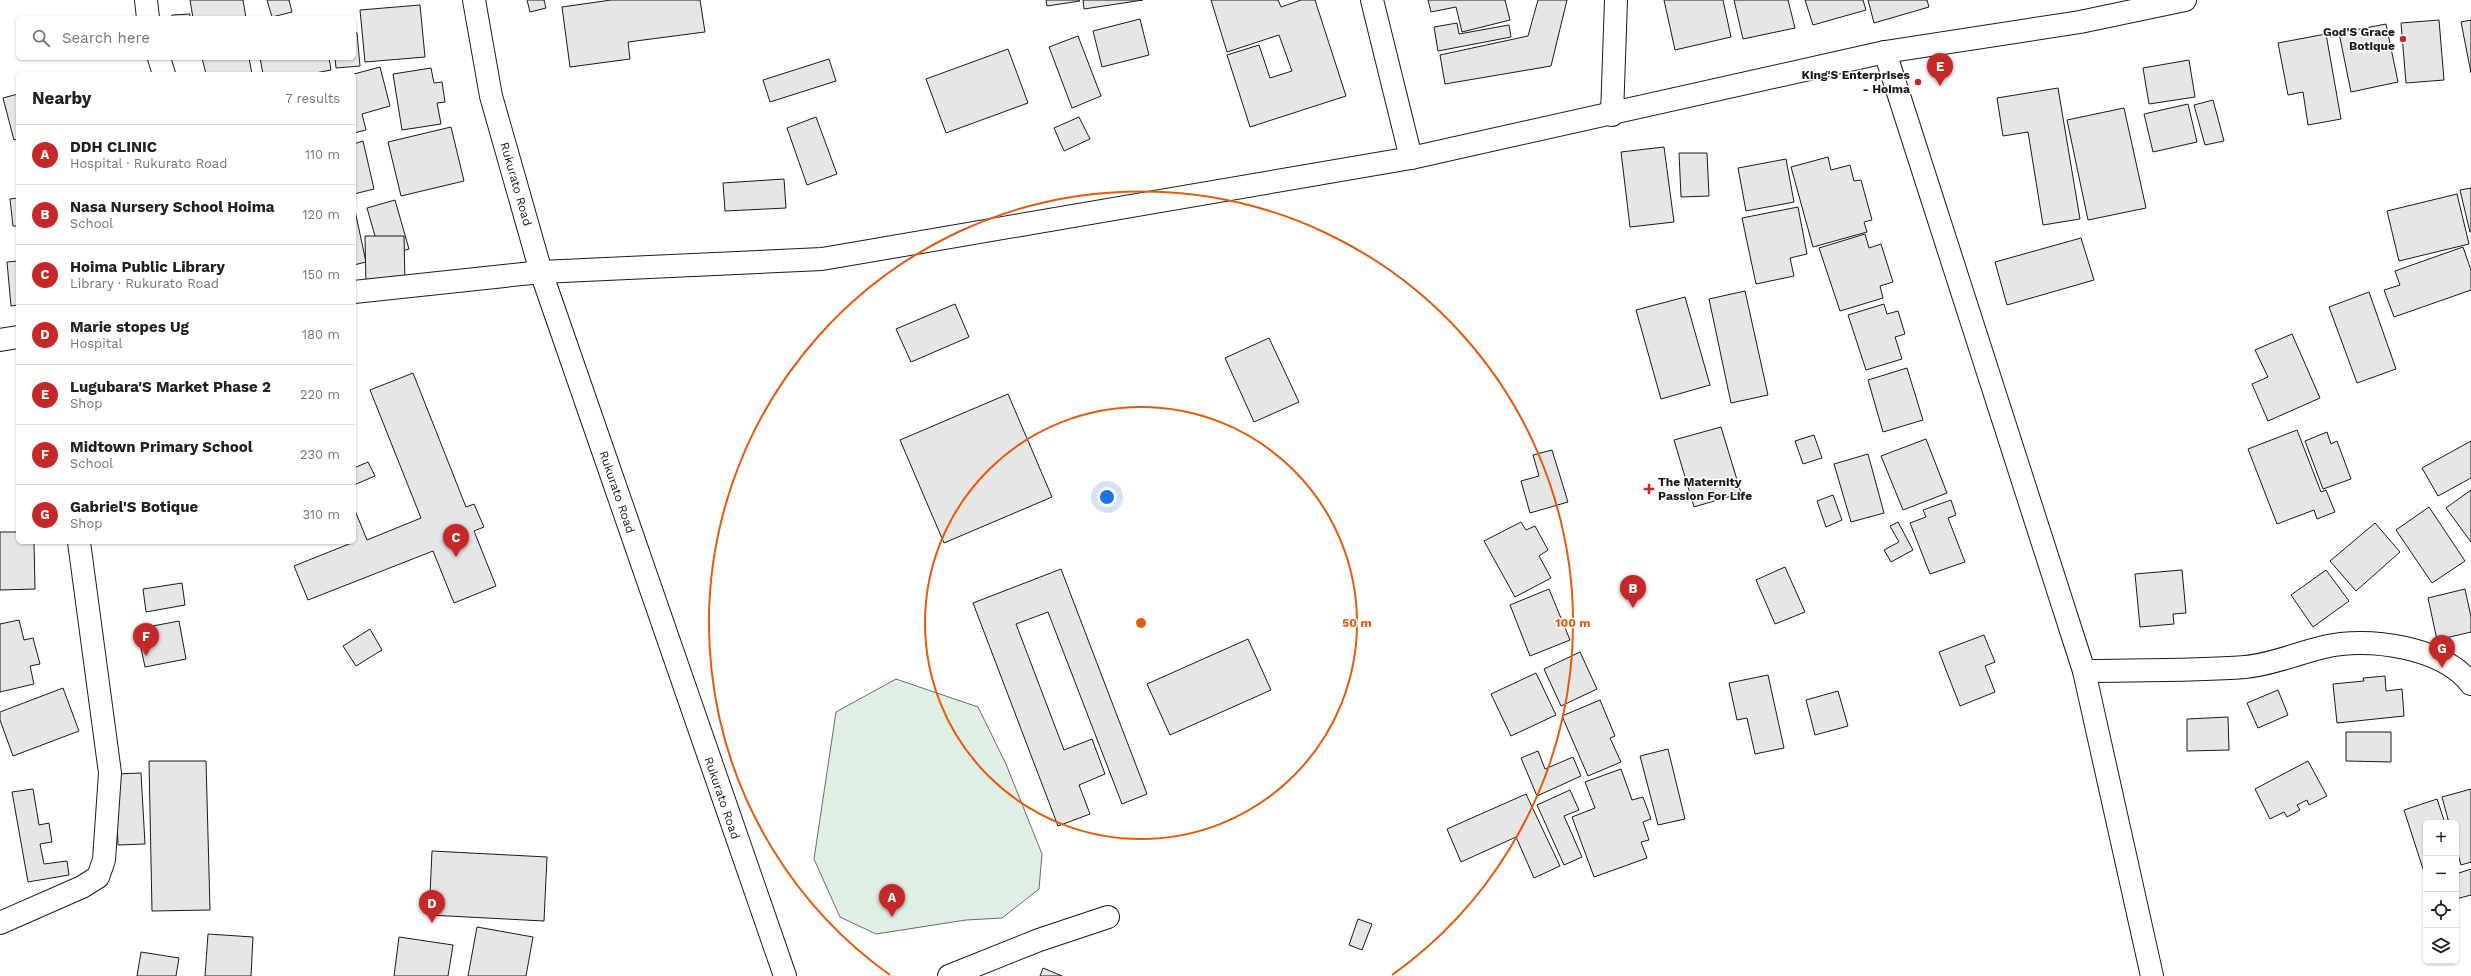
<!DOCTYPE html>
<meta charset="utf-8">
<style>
:root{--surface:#fff;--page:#f2f2f2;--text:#202124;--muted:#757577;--line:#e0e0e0;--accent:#c62828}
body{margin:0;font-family:"Work Sans",sans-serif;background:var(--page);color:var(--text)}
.controls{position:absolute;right:12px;bottom:12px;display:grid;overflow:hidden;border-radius:6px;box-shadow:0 1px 3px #0004}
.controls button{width:36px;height:36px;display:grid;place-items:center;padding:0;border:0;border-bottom:1px solid var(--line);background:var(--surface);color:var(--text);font:20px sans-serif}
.you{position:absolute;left:1107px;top:497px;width:14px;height:14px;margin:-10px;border:3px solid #fff;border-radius:50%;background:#1a73e8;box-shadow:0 0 0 6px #1a73e833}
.badge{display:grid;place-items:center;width:26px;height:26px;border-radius:50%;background:var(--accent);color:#fff;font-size:13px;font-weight:700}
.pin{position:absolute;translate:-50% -33px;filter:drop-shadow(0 1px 2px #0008)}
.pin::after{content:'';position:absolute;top:21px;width:14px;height:12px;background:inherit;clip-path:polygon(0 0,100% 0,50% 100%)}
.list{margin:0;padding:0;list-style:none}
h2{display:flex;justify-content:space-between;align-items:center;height:52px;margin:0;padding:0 16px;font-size:17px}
h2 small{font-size:13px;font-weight:400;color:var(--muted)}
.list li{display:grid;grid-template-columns:26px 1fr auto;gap:12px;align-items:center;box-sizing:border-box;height:60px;padding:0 16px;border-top:1px solid var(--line)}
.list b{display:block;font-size:15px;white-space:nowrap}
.list p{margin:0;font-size:13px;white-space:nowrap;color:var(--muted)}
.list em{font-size:13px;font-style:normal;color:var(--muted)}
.icon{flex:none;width:22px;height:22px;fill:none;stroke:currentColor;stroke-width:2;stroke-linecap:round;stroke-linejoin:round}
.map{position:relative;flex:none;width:2471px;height:976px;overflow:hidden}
.search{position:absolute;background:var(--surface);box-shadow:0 1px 3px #0004;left:16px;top:16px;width:340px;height:44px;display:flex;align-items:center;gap:10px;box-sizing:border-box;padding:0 14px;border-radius:6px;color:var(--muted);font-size:15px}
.panel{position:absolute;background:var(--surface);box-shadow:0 1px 3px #0004;left:16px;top:72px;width:340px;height:472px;border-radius:6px}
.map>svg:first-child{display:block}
</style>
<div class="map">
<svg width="2471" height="976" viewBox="0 0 2471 976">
<rect width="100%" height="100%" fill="#fff"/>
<path fill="#e0efe3" stroke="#6a6a6a" d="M 896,679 L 978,707 L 1006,764 L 1042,854 L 1039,889 L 1002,918 L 966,920 L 876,934 L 840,917 L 814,859 L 836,712 Z"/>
<g fill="#e6e6e6" stroke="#1a1a1a">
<path d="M 190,0 L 243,0 L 246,18 L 193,18 Z"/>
<path d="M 267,0 L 289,0 L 292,12 L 272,17 Z"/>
<path d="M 527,0 L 544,0 L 546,8 L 530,12 Z"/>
<path d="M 611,0 L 700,0 L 705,32 L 628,42 L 630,59 L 570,67 L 562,7 Z"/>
<path d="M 1046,0 L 1079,0 L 1080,1 L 1047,6 Z"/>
<path d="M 1083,0 L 1143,0 L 1084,9 Z"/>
<path d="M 1211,0 L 1278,0 L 1281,7 L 1301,0 L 1315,0 L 1346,96 L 1250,127 L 1227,55 L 1259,45 L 1270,78 L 1292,71 L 1279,35 L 1227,52 Z"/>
<path d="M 1428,0 L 1505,0 L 1510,20 L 1462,32 L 1456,7 L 1431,12 Z"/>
<path d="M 1538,0 L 1567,0 L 1551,66 L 1445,84 L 1440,55 L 1528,36 Z"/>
<path d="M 1664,0 L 1723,0 L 1731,37 L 1675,50 Z"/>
<path d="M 1734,0 L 1788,0 L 1795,28 L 1743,39 Z"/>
<path d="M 1805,0 L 1863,0 L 1866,10 L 1813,25 Z"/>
<path d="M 1868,0 L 1927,0 L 1929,7 L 1874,23 Z"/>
<path d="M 420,5 L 425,57 L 365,62 L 360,10 Z"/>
<path d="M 190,14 L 190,18 L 172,18 L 172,15 Z"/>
<path d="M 1140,19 L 1149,55 L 1102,67 L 1093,31 Z"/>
<path d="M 2439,20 L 2444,80 L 2406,83 L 2401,23 Z"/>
<path d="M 2471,20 L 2471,73 L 2461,22 Z"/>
<path d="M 1457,23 L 1459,34 L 1509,25 L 1511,37 L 1438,51 L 1434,27 Z"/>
<path d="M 2386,24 L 2398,82 L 2351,92 L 2339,33 Z"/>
<path d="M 354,33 L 357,33 L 360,66 L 336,68 L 335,58 L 354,58 Z"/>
<path d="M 2326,34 L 2341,119 L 2308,125 L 2303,92 L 2288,95 L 2278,43 Z"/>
<path d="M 1078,36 L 1101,96 L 1072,108 L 1049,47 Z"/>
<path d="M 1008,49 L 1028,103 L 946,133 L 926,79 Z"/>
<path d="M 202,58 L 249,58 L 252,74 L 206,74 Z"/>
<path d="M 260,58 L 329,58 L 331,70 L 310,74 L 263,74 Z"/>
<path d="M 829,59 L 836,81 L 770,102 L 763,80 Z"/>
<path d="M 2189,60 L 2195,97 L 2149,104 L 2143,68 Z"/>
<path d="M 380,67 L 390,106 L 362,114 L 366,130 L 354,133 L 354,74 Z"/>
<path d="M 431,68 L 434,83 L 442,82 L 445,102 L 437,103 L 441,124 L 402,130 L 393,74 Z"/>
<path d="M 2058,88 L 2080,219 L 2043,225 L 2028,132 L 2003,136 L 1997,98 Z"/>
<path d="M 18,94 L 18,139 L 14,140 L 3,98 Z"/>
<path d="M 2213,100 L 2224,141 L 2205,145 L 2194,105 Z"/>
<path d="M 2188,104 L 2197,142 L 2153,152 L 2144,114 Z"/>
<path d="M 2124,108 L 2146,208 L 2088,220 L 2067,120 Z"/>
<path d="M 816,117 L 837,174 L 807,185 L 787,128 Z"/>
<path d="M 1079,117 L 1090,139 L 1064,151 L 1054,128 Z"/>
<path d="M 451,127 L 464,181 L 401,196 L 388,142 Z"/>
<path d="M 363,141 L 374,189 L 354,194 L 354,144 Z"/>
<path d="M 1664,147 L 1674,222 L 1630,227 L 1621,152 Z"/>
<path d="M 1679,153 L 1707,153 L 1709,196 L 1681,197 Z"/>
<path d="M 1828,157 L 1831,170 L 1850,165 L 1854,181 L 1861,180 L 1872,220 L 1864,222 L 1867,232 L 1813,247 L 1791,167 Z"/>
<path d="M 1786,159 L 1794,202 L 1746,211 L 1738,168 Z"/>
<path d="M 784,179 L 786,208 L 725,211 L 723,183 Z"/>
<path d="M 2471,188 L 2471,232 L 2470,232 L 2460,190 Z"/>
<path d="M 2457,194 L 2469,244 L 2399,261 L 2387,211 Z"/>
<path d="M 18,198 L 18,226 L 13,226 L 10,199 Z"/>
<path d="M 395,200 L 409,249 L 381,257 L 367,208 Z"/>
<path d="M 354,206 L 366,262 L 354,265 Z"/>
<path d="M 1798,207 L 1807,254 L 1790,258 L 1794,276 L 1756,284 L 1742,218 Z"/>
<path d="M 1865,234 L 1869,248 L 1881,244 L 1893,282 L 1880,286 L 1883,298 L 1840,311 L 1819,248 Z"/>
<path d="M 365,236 L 404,236 L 405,284 L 366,285 Z"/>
<path d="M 2081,238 L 2094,280 L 2007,305 L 1995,262 Z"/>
<path d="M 2463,247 L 2471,270 L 2471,290 L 2394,317 L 2384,290 L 2400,285 L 2395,271 Z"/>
<path d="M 18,261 L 18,305 L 11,306 L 7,262 Z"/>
<path d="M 1745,291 L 1768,395 L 1731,403 L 1709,299 Z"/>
<path d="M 2369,292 L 2396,369 L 2357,383 L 2329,307 Z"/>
<path d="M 1685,297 L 1710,385 L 1661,399 L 1636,310 Z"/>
<path d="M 955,304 L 969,337 L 911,362 L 896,329 Z"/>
<path d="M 1884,304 L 1887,314 L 1898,311 L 1905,334 L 1895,337 L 1902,359 L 1866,370 L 1848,315 Z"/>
<path d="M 2292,334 L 2320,398 L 2268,421 L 2252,384 L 2268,377 L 2255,350 Z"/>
<path d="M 1269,338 L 1299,402 L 1254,422 L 1225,358 Z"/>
<path d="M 1907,368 L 1923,420 L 1883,432 L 1868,380 Z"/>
<path d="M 413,373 L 466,507 L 474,504 L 484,527 L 474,531 L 496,586 L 454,603 L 433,551 L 308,600 L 294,566 L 354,542 L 354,508 L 367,540 L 421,518 L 370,390 Z"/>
<path d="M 1008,394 L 1052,497 L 944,543 L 900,440 Z"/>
<path d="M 1721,427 L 1741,493 L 1694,507 L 1674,440 Z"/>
<path d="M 2297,430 L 2321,492 L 2326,490 L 2335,512 L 2317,519 L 2314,510 L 2277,524 L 2248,449 Z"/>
<path d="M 2327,432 L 2331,444 L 2337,441 L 2351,479 L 2323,489 L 2305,441 Z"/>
<path d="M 1814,435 L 1822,458 L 1803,464 L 1795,441 Z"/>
<path d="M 1926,439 L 1947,493 L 1903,510 L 1881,456 Z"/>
<path d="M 2471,441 L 2471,478 L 2438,496 L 2422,468 Z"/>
<path d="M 1552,450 L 1568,502 L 1530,513 L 1521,481 L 1539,476 L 1533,455 Z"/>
<path d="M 1868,454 L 1884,513 L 1851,522 L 1834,464 Z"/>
<path d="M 368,462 L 375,476 L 354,485 L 354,468 Z"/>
<path d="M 2471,490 L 2471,542 L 2446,508 Z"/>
<path d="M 1833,495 L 1842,520 L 1826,527 L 1817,501 Z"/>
<path d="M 1951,500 L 1956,515 L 1948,518 L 1965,562 L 1930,574 L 1910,523 L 1926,517 L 1923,510 Z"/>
<path d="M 2429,507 L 2465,561 L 2432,583 L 2396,530 Z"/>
<path d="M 1521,522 L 1526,530 L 1535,526 L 1548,550 L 1539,556 L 1551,578 L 1515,597 L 1484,541 Z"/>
<path d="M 1898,522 L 1913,550 L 1891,562 L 1884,550 L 1899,542 L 1890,526 Z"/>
<path d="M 2375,523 L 2400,552 L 2356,591 L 2330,561 Z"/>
<path d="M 0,532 L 18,532 L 18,542 L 34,542 L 35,589 L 0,590 Z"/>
<path d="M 1785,567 L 1805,612 L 1775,624 L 1756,580 Z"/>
<path d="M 1061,569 L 1147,794 L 1122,804 L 1048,612 L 1016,624 L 1064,750 L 1092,739 L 1105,774 L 1079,785 L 1090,814 L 1058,826 L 973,603 Z"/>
<path d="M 2182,570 L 2186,613 L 2173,614 L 2174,624 L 2140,627 L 2135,574 Z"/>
<path d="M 2326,570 L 2349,601 L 2313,627 L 2291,595 Z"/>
<path d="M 182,583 L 185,605 L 146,612 L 143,589 Z"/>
<path d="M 1549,589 L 1570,640 L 1530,656 L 1510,605 Z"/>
<path d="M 2465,589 L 2471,617 L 2471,632 L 2437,640 L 2428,598 Z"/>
<path d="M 19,620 L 24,640 L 33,638 L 40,664 L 30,666 L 34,684 L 0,692 L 0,624 Z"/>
<path d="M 179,621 L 186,659 L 145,667 L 137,629 Z"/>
<path d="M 370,629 L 382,650 L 356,666 L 343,646 Z"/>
<path d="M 1984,635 L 1995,662 L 1985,666 L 1995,692 L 1960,706 L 1939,652 Z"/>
<path d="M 1248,639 L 1271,690 L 1170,735 L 1147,684 Z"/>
<path d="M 1580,652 L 1597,689 L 1561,706 L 1544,669 Z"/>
<path d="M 1536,673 L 1556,715 L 1511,736 L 1491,694 Z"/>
<path d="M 1768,675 L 1784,748 L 1755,754 L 1747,718 L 1737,720 L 1729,683 Z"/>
<path d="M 2385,676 L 2386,691 L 2402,689 L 2404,716 L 2337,723 L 2333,684 L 2364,681 L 2363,678 Z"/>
<path d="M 63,688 L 79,731 L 13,756 L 0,720 L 0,712 Z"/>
<path d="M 2278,690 L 2288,715 L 2258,728 L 2247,703 Z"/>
<path d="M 1838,691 L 1848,726 L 1815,735 L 1806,700 Z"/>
<path d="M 1600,700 L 1615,736 L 1610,738 L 1621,762 L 1588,776 L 1562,716 Z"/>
<path d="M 2228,717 L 2229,750 L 2187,751 L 2187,719 Z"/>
<path d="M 2346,732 L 2391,732 L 2391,762 L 2346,761 Z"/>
<path d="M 1668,749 L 1685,819 L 1658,825 L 1640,756 Z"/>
<path d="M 1538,751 L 1545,769 L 1573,757 L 1581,776 L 1537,796 L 1521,758 Z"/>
<path d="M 149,761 L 206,761 L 210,910 L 152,911 Z"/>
<path d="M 2308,761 L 2327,796 L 2309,805 L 2307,800 L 2297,805 L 2300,810 L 2287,817 L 2284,812 L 2270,819 L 2255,789 Z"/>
<path d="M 1621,769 L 1632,800 L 1643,797 L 1651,819 L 1643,822 L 1649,840 L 1641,842 L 1647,858 L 1594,877 L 1572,817 L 1595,808 L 1585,782 Z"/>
<path d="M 141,773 L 145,844 L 118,845 L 115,774 Z"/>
<path d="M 33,789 L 39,825 L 49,823 L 52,842 L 40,844 L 44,864 L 67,861 L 69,875 L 28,882 L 12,792 Z"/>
<path d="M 2471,789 L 2471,862 L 2461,865 L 2456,847 L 2456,823 L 2449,823 L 2442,797 Z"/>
<path d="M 1570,790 L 1579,810 L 1564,816 L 1582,857 L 1564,865 L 1537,805 Z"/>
<path d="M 1526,794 L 1560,866 L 1534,878 L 1516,837 L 1461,862 L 1447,829 Z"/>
<path d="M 2437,799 L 2445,823 L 2426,823 L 2426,868 L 2423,869 L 2404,810 Z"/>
<path d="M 432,851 L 547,857 L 544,921 L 429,915 Z"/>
<path d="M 2471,869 L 2471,895 L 2456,899 L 2456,874 Z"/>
<path d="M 1358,919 L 1372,924 L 1362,950 L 1349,945 Z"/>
<path d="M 477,927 L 533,937 L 526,976 L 468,976 Z"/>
<path d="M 208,934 L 253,937 L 251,976 L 205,976 Z"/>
<path d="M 399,937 L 453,945 L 448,976 L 394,976 Z"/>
<path d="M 141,952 L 179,958 L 176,976 L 137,976 Z"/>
<path d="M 1043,968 L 1062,976 L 1040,976 Z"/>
</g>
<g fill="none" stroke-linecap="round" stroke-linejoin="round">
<defs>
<g id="minor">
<path d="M 146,0 L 148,18"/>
<path d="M 474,0 L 491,96 L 541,272 L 785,976"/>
<path d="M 1372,0 L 1411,158"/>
<path d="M 1885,52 L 2084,671 L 2152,976"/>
<path d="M 159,58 L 164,74"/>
<path d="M 1612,115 L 1616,0"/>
<path d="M 354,292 L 541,272 L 822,259 L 1411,158 L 1885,52 L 2080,22 L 2185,0"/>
<path d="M 0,340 L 18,337"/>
<path d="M 2084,671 C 2137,670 2192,671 2245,667 C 2271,665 2298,653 2324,647 C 2367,636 2443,647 2471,684"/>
<path d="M 0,923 L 82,887 L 98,877 L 104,860 L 110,773 L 79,542"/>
<path d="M 949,976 L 1039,940 L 1108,917"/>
</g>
</defs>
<use href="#minor" stroke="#1a1a1a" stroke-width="24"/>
<use href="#minor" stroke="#fff" stroke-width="22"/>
</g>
<g fill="none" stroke="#e8590c" stroke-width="2">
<circle cx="1141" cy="623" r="216"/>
<path d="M890 975A432 432 0 1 1 1392 975"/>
</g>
<g fill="#c62828" stroke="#fff" stroke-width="1.5">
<circle cx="2403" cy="39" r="4"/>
<circle cx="1918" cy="82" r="4"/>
<path d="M1647 483h4v4h4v4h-4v4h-4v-4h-4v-4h4z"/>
</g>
<g text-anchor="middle" stroke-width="3" stroke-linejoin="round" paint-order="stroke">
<g font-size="12" font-weight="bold" fill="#1a1a1a" stroke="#fff" text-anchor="end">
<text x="2395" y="36">God'S Grace<tspan x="2395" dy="14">Botique</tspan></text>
<text x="1910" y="79">King'S Enterprises<tspan x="1910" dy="14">- Hoima</tspan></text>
<text x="1658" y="486" text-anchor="start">The Maternity<tspan x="1658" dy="14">Passion For Life</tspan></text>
</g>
<g font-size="12" fill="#1a1a1a" stroke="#fff">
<text transform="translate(516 184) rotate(74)" y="4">Rukurato Road</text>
<text transform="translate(617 492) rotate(71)" y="4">Rukurato Road</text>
<text transform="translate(722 798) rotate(71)" y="4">Rukurato Road</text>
</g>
</g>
<circle cx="1141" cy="623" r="6" fill="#e8590c" stroke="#fff" stroke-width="2"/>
<g font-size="12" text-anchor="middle" font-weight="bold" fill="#e8590c" stroke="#fff" stroke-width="3" stroke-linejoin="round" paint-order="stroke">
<text x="1357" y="627">50 m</text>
<text x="1573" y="627">100 m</text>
</g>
</svg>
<div class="controls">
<button>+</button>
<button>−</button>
<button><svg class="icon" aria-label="locate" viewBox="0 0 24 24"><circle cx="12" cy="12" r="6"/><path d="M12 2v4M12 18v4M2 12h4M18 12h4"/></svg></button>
<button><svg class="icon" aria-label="layers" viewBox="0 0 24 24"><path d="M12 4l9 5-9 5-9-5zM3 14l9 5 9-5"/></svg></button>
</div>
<div class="you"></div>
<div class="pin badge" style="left:892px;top:917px">A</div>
<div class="pin badge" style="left:1633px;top:608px">B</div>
<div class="pin badge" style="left:456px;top:557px">C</div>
<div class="pin badge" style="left:432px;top:923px">D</div>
<div class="pin badge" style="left:1940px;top:86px">E</div>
<div class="pin badge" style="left:146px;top:656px">F</div>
<div class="pin badge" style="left:2442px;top:668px">G</div>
<div class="search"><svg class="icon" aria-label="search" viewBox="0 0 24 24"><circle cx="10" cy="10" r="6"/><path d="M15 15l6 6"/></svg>Search here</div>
<section class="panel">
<h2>Nearby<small>7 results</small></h2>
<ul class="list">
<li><span class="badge">A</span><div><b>DDH CLINIC</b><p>Hospital · Rukurato Road</p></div><em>110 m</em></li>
<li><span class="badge">B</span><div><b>Nasa Nursery School Hoima</b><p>School</p></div><em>120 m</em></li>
<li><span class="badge">C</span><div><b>Hoima Public Library</b><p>Library · Rukurato Road</p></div><em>150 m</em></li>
<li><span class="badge">D</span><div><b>Marie stopes Ug</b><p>Hospital</p></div><em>180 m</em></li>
<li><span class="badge">E</span><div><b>Lugubara'S Market Phase 2</b><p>Shop</p></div><em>220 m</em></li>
<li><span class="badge">F</span><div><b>Midtown Primary School</b><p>School</p></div><em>230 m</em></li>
<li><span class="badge">G</span><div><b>Gabriel'S Botique</b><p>Shop</p></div><em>310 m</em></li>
</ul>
</section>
</div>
